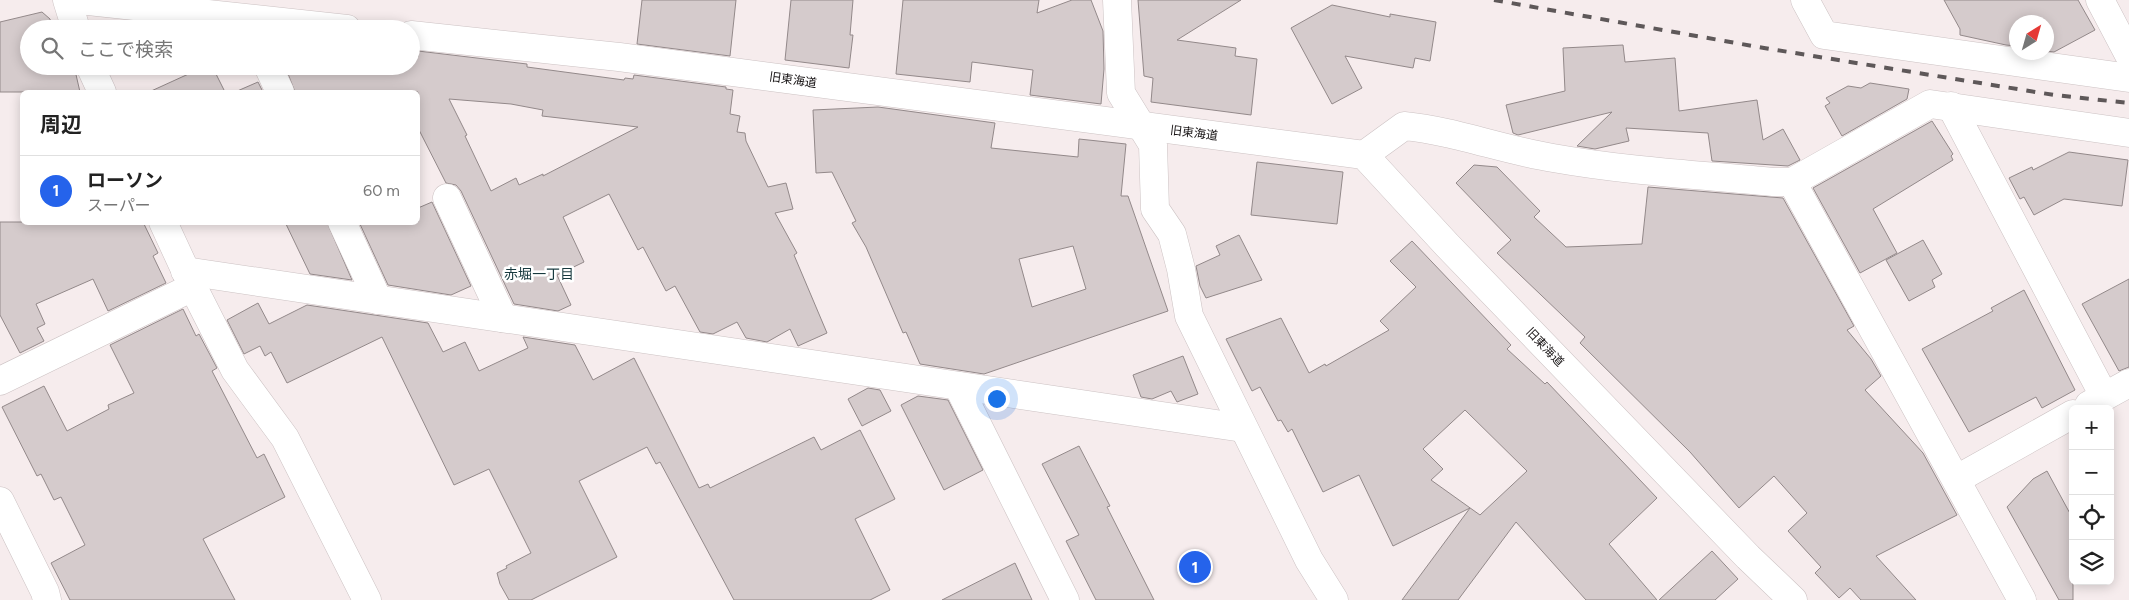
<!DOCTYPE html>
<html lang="ja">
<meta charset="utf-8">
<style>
:root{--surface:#fff;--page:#f2f2f2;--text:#222;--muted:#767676;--line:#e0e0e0;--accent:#2563eb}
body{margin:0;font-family:Figtree,"Noto Sans JP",sans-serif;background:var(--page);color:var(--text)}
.controls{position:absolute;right:15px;bottom:15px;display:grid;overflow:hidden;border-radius:8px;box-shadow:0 2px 12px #0003}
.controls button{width:45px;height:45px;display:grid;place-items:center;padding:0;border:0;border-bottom:1px solid var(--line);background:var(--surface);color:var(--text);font:25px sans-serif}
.compass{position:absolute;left:2009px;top:15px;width:45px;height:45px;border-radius:50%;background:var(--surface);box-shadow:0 2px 12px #0003;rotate:37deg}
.you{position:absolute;left:996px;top:398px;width:18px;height:18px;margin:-12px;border:4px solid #fff;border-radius:50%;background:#1a73e8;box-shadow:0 0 0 8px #1a73e833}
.badge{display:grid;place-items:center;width:32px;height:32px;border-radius:50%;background:var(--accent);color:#fff;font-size:16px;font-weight:700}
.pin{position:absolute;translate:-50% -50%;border:2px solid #fff;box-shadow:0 1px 5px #0006}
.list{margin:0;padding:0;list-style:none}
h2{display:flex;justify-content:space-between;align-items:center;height:65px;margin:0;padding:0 20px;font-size:21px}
h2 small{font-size:16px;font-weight:400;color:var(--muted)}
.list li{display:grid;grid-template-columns:32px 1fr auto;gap:15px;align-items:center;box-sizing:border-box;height:70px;padding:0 20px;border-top:1px solid var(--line)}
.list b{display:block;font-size:19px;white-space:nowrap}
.list p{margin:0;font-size:16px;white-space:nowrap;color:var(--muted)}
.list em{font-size:16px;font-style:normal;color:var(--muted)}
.icon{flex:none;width:28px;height:28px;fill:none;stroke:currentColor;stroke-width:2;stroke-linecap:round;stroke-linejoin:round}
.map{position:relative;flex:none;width:2129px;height:600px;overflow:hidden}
.search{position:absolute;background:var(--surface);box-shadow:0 2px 12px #0003;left:20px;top:20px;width:400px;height:55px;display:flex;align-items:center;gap:12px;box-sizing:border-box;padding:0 18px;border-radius:28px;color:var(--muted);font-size:19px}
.panel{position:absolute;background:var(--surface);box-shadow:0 2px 12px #0003;left:20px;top:90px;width:400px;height:135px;border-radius:8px}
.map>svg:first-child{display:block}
</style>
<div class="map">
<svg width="2129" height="600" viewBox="0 0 2129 600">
<rect width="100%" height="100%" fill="#f6eced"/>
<g fill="#d5cbcc" stroke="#93898a" fill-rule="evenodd">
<path d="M 642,0 L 736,0 L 730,56 L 637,44 Z"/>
<path d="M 791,0 L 853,0 L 850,35 L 853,35 L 849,68 L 785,60 Z"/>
<path d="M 903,0 L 1039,0 L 1037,13 L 1072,0 L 1091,0 L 1103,31 L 1104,69 L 1101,104 L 1030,95 L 1033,70 L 972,62 L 970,82 L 896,74 Z"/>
<path d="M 1138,0 L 1241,0 L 1177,40 L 1236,48 L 1235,56 L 1257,59 L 1251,115 L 1151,102 L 1153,78 L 1144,76 Z"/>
<path d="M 1944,0 L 2078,0 L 2095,30 L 2054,52 L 2046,51 L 2046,22 L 2016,22 L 2016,46 L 2006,45 L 1960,35 L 1960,29 Z"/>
<path d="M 1332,5 L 1390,17 L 1390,14 L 1436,22 L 1430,61 L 1415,58 L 1413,68 L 1345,56 L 1362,88 L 1332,104 L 1291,28 Z"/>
<path d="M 42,12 L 50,19 L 52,29 L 29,29 L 29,66 L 74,66 L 80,92 L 0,92 L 0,22 Z"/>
<path d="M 1623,45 L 1625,62 L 1675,58 L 1679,111 L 1757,100 L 1763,140 L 1783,129 L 1800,160 L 1788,166 L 1712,161 L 1708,133 L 1626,128 L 1629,141 L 1595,149 L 1577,146 L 1612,112 L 1518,135 L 1513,133 L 1506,105 L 1565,91 L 1563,48 Z"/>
<path d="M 418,51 L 527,64 L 527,67 L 624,80 L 625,78 L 633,79 L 634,75 L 726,87 L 726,89 L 733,90 L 730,114 L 740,116 L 737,132 L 745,133 L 746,141 L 768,187 L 786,183 L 793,209 L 775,213 L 797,253 L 794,255 L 827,333 L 798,346 L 790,329 L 767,342 L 746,338 L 737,322 L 713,334 L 700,332 L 675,286 L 666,291 L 643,247 L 638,250 L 609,194 L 563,217 L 584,262 L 557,275 L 571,305 L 558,311 L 514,304 L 461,191 L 456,185 L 446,183 L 418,128 L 418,92 L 295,92 L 285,66 L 334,66 L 333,71 L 367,66 L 411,66 L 411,60 L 418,57 ZM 449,99 L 511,104 L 543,110 L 542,116 L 638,127 L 543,176 L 543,174 L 519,185 L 516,178 L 491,191 L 465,136 L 467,135 Z"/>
<path d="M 206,66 L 212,66 L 225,92 L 149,92 Z"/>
<path d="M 258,82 L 263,92 L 235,92 Z"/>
<path d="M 1870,83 L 1909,89 L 1907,99 L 1842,136 L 1825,106 L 1830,103 L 1826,98 L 1848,86 L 1861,88 Z"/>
<path d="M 878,107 L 995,123 L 991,148 L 1078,157 L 1079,139 L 1126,144 L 1121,196 L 1128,196 L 1168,311 L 984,374 L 920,364 L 906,332 L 903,333 L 866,247 L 852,223 L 856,221 L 832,172 L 816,173 L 813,110 ZM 1073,246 L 1086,289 L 1032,307 L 1019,259 Z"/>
<path d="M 1932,121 L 1953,154 L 1951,156 L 1953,160 L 1873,209 L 1897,253 L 1860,273 L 1813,188 Z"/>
<path d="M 2069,152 L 2128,160 L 2122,206 L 2064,199 L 2034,215 L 2024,197 L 2020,199 L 2009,178 L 2032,167 L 2033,170 Z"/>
<path d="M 1257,162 L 1343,172 L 1337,224 L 1251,215 Z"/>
<path d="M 1474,165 L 1497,167 L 1540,211 L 1534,217 L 1566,247 L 1642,244 L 1648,187 L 1783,198 L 1854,326 L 1847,330 L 1871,359 L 1881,376 L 1865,390 L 1923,453 L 1957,515 L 1876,556 L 1916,600 L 1861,600 L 1850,588 L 1839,598 L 1815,573 L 1821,567 L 1788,531 L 1807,513 L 1774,476 L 1739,508 L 1690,452 L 1580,343 L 1585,337 L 1497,253 L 1511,240 L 1456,183 Z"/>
<path d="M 432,202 L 471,286 L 451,295 L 388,285 L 359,222 L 418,222 L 418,208 Z"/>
<path d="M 0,222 L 143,222 L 158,253 L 153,256 L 166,283 L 108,311 L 93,279 L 36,304 L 45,324 L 37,328 L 44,341 L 20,353 L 0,315 Z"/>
<path d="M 285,222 L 327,222 L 352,280 L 310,274 Z"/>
<path d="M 1239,235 L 1262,280 L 1206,298 L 1200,286 L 1196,266 L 1220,255 L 1216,246 Z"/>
<path d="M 1923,240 L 1942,274 L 1932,280 L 1935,287 L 1909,301 L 1886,260 Z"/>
<path d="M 1412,241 L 1511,345 L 1507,349 L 1545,384 L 1547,382 L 1657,498 L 1609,544 L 1657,600 L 1586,600 L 1516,522 L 1458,600 L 1402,600 L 1470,508 L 1393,546 L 1359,475 L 1323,492 L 1292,429 L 1288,432 L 1281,420 L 1278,421 L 1260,387 L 1252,391 L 1226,339 L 1281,318 L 1309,373 L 1325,364 L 1326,366 L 1389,330 L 1380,321 L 1416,287 L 1390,261 ZM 1465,410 L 1527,471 L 1480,515 L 1431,480 L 1443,469 L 1423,449 Z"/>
<path d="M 2129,279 L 2129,367 L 2119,371 L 2082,304 Z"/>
<path d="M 2024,290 L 2075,390 L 2042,408 L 2036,397 L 1969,432 L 1922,349 L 1993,311 L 1991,308 Z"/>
<path d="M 258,303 L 269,324 L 307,305 L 428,323 L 443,352 L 465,342 L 479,371 L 528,348 L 523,337 L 575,345 L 593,380 L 634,358 L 699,488 L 708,484 L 710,488 L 814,437 L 821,450 L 860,430 L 895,499 L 855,519 L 890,590 L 870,600 L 734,600 L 660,462 L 656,464 L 647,447 L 579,481 L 617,557 L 531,600 L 509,600 L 500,584 L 497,573 L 507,568 L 506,566 L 531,553 L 489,469 L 454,485 L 382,337 L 287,383 L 271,352 L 265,356 L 260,346 L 244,354 L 227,320 Z"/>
<path d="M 183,309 L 196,336 L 199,334 L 217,368 L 212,371 L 257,458 L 264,454 L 285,497 L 203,539 L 235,600 L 70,600 L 51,563 L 85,545 L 61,497 L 54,500 L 41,474 L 37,476 L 2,407 L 44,386 L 67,431 L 109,409 L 108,405 L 134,393 L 110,345 Z"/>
<path d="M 1183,356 L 1198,394 L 1177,402 L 1171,391 L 1152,399 L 1141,397 L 1133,375 Z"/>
<path d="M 868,388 L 880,390 L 891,411 L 862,426 L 848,399 Z"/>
<path d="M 918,396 L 948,400 L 983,470 L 944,490 L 901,405 Z"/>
<path d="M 1079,446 L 1110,506 L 1107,507 L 1154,600 L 1096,600 L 1066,541 L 1079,535 L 1042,464 Z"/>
<path d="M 2047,471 L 2073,519 L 2073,600 L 2059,600 L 2007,507 L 2033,479 Z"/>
<path d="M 1712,551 L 1738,579 L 1715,600 L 1659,600 Z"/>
<path d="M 1015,563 L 1032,600 L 942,600 Z"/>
</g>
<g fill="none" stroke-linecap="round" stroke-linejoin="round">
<defs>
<g id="minor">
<path d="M 67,0 L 76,29"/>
<path d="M 79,0 L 347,29"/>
<path d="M 1117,0 L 1121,93 L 1153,145 L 1155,209 L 1172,234 L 1181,269 L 1189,316 L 1309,560 L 1334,600"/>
<path d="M 1805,0 L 1824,35 L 2129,78"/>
<path d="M 2100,0 L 2129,55"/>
<path d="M 411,35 L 619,57 L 1364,155 L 1447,245 L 1748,557 L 1793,600"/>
<path d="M 90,66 L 102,92"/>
<path d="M 268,66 L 280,92"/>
<path d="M 1951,106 L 2104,396"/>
<path d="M 1364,155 L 1404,126 C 1455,131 1503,150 1553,158 C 1626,171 1700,175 1773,182 L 1792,182 L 1930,104 L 2129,133"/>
<path d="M 1792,182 L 2022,600"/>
<path d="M 447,198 L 503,318"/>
<path d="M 163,222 L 193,287 L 235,370 L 285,438 L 367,600"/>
<path d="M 342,222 L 378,300"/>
<path d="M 185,271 L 1243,428"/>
<path d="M 0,381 L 193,287"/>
<path d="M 958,386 L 1065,600"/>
<path d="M 2089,405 L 2129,383"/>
<path d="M 1957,479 L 2073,414"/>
<path d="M 0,501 L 45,592 L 47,600"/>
</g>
</defs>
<use href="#minor" stroke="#ccc2c3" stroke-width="29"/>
<use href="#minor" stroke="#fff" stroke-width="28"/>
<path stroke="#5e5859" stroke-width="4" stroke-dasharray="9 9" stroke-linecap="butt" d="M 1494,0 L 1764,48 L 2054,95 L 2129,103"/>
</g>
<g text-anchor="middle" stroke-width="5" stroke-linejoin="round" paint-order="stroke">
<g font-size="12" fill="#171314" stroke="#fff">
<text transform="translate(793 80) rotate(8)" y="4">旧東海道</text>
<text transform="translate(1194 133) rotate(7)" y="4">旧東海道</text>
<text transform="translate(1545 347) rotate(46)" y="4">旧東海道</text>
</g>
<g font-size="14" fill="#17393e" stroke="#fff">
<text x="539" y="279">赤堀一丁目</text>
</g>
</g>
</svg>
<div class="controls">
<button>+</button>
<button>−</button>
<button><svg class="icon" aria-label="locate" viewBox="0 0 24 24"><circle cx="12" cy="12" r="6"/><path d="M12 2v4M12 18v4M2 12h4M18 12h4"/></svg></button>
<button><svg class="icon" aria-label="layers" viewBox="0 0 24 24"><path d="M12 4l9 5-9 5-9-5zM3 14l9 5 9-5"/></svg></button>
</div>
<svg class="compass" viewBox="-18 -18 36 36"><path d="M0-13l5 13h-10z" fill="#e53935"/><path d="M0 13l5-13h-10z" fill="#767676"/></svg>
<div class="you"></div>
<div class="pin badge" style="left:1195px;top:567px">1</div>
<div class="search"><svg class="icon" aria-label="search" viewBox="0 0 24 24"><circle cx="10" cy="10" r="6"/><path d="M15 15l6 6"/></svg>ここで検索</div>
<section class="panel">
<h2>周辺<small></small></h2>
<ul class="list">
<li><span class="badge">1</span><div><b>ローソン</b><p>スーパー</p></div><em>60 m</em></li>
</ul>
</section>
</div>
